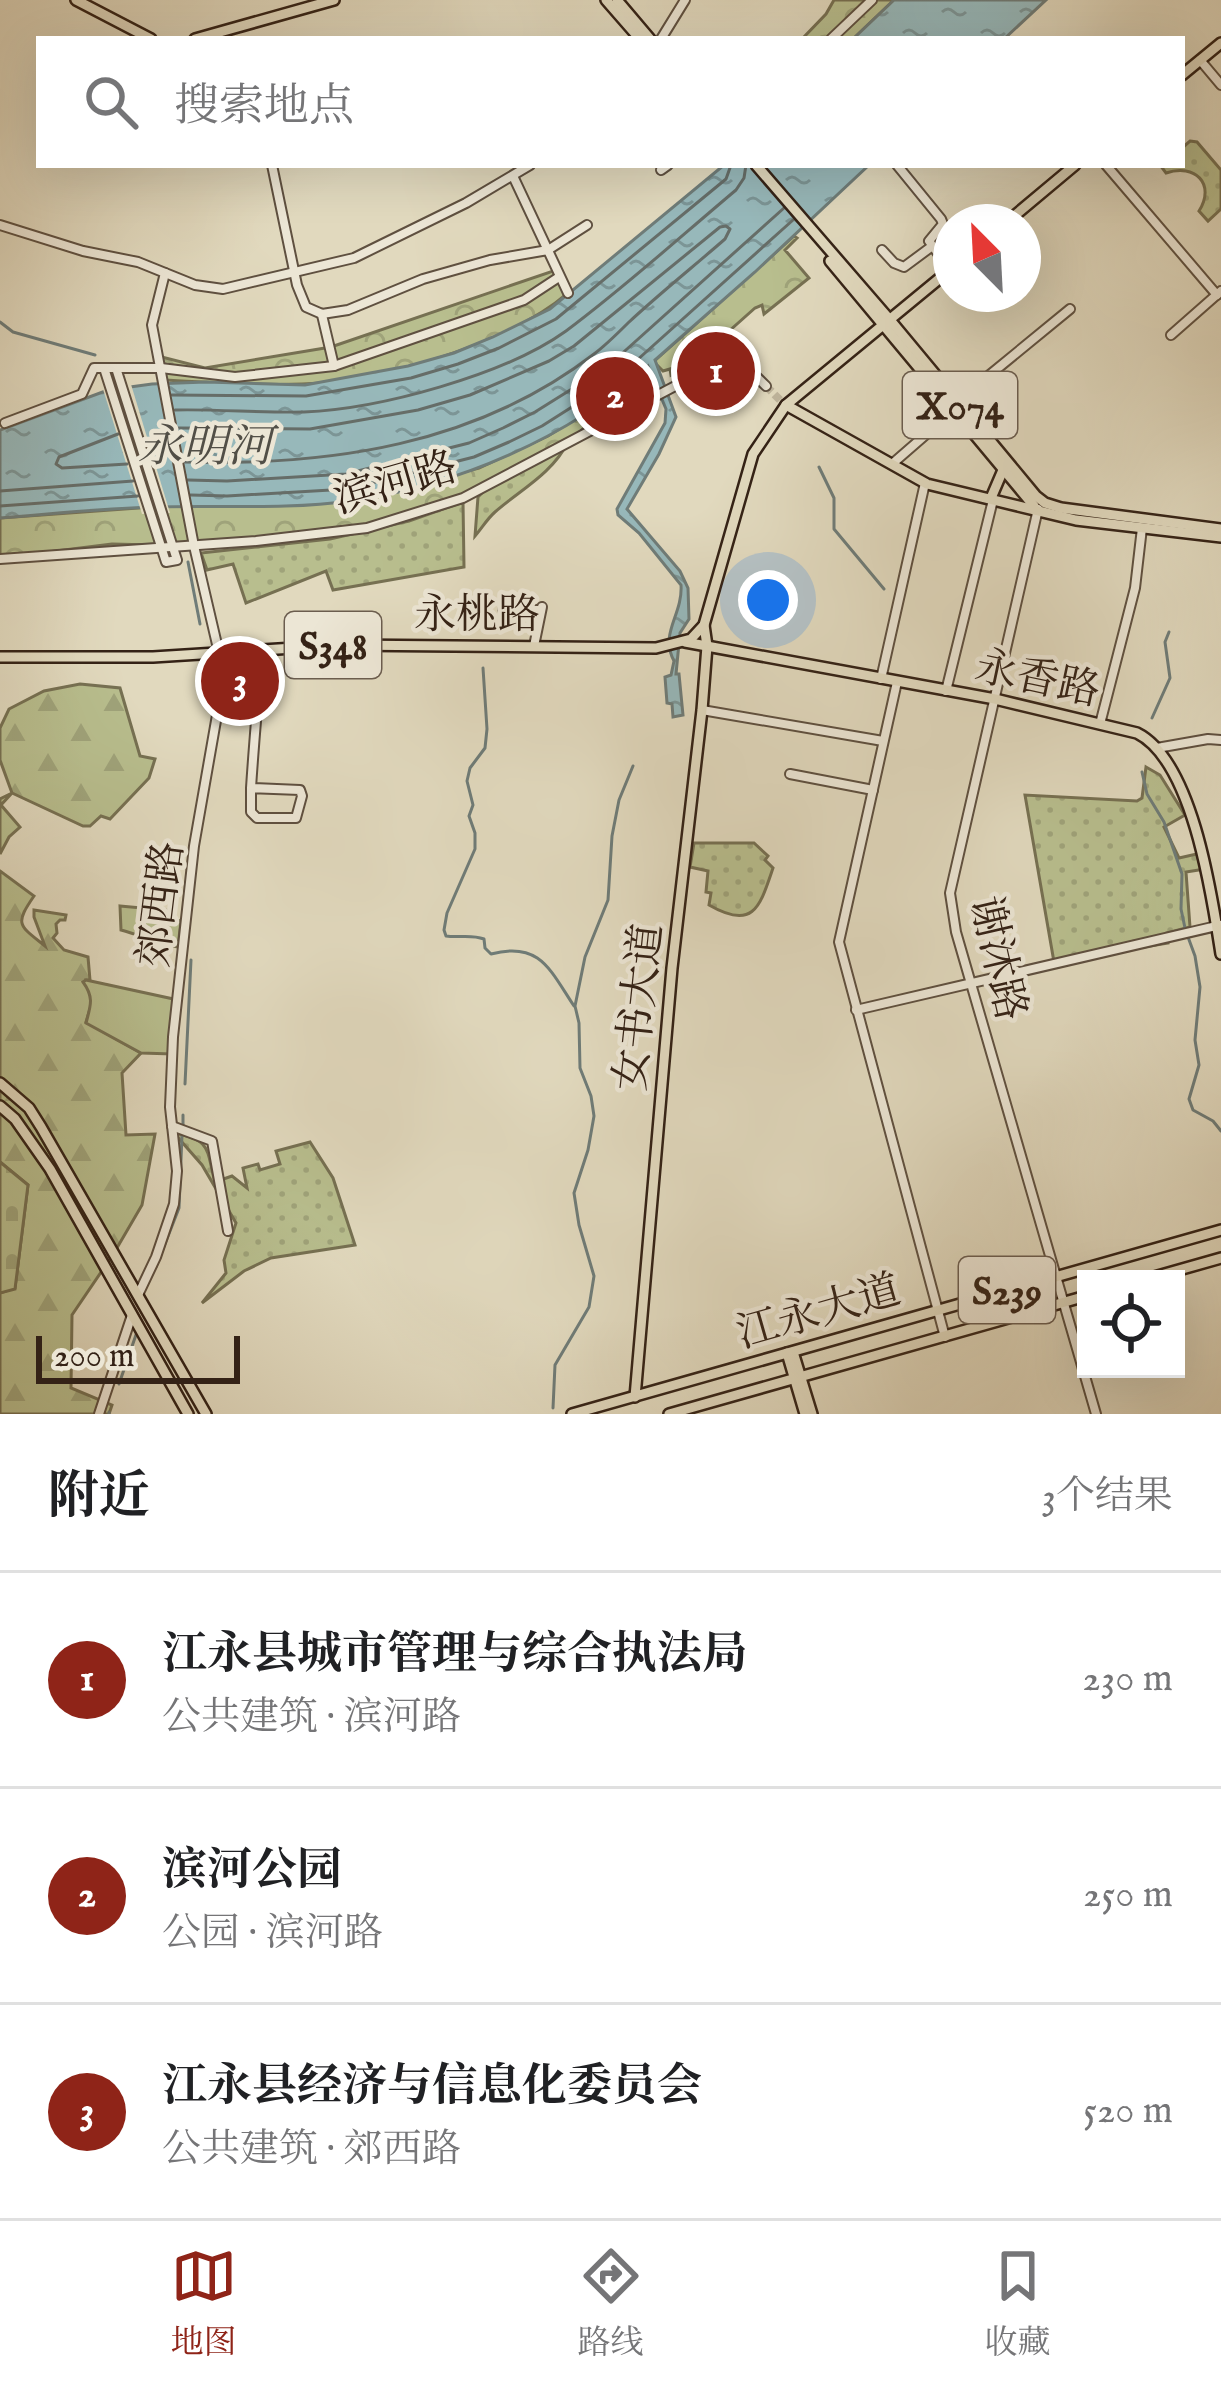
<!DOCTYPE html>
<html lang="zh">
<meta charset="utf-8">
<style>
:root{--surface:#fff;--page:#f6f6f6;--text:#202124;--muted:#757577;--line:#e0e0e0;--accent:#8f2418}
body{margin:0;font-family:"IM FELL English","Noto Serif SC",serif;background:var(--page);color:var(--text)}
.controls{position:absolute;right:36px;bottom:36px;display:grid;overflow:hidden;border-radius:0px;box-shadow:0 12px 48px #0002}
.controls button{width:108px;height:108px;display:grid;place-items:center;padding:0;border:0;border-bottom:3px solid var(--line);background:var(--surface);color:var(--text);font:60px sans-serif}
.compass{position:absolute;left:933px;top:204px;width:108px;height:108px;border-radius:50%;background:var(--surface);box-shadow:0 12px 48px #0002;rotate:336deg}
.scale{position:absolute;left:36px;bottom:30px;width:204px;box-sizing:border-box;padding-left:12px;border:6px solid #342216;border-top:0;font-size:33px;line-height:42px;white-space:nowrap;color:#342216;-webkit-text-stroke:9px #ece6d5;paint-order:stroke}
.you{position:absolute;left:768px;top:600px;width:42px;height:42px;margin:-30px;border:9px solid #fff;border-radius:50%;background:#1a73e8;box-shadow:0 0 0 18px #1a73e833}
.badge{display:grid;place-items:center;width:78px;height:78px;border-radius:50%;background:var(--accent);color:#fff;font-size:39px;font-weight:700}
.pin{position:absolute;translate:-50% -50%;border:6px solid #fff;box-shadow:0 3px 12px #0006}
.list{margin:0;padding:0;list-style:none}
h2{display:flex;justify-content:space-between;align-items:center;height:156px;margin:0;padding:0 48px;font-size:51px}
h2 small{font-size:39px;font-weight:400;color:var(--muted)}
.list li{display:grid;grid-template-columns:78px 1fr auto;gap:36px;align-items:center;box-sizing:border-box;height:216px;padding:0 48px;border-top:3px solid var(--line)}
.list b{display:block;font-size:45px;white-space:nowrap}
.list p{margin:0;font-size:39px;white-space:nowrap;color:var(--muted)}
.list em{font-size:39px;font-style:normal;color:var(--muted)}
.icon{flex:none;width:66px;height:66px;fill:none;stroke:currentColor;stroke-width:2;stroke-linecap:round;stroke-linejoin:round}
.map{position:relative;flex:none;width:1221px;height:1414px;overflow:hidden}
.search{position:absolute;background:var(--surface);box-shadow:0 12px 48px #0002;left:36px;right:36px;top:36px;height:132px;display:flex;align-items:center;gap:30px;box-sizing:border-box;padding:0 42px;border-radius:0px;color:var(--muted);font-size:45px}
.sheet{height:804px;background:var(--surface)}
nav{display:flex;justify-content:space-around;align-items:center;box-sizing:border-box;height:168px;border-top:3px solid var(--line);background:var(--surface);font-size:33px;color:var(--muted)}
nav a{display:grid;justify-items:center;gap:6px}
nav .on{color:var(--accent)}
.map>svg:first-child{display:block}
</style>
<div class="map">
<svg width="1221" height="1414" viewBox="0 0 1221 1414">
<defs>
<pattern id="grass-dots" width="8" height="8" patternUnits="userSpaceOnUse" patternTransform="scale(3)"><rect width="8" height="8" fill="#b8be8e"/><path d="M2 2h.1M6 6h.1" fill="none" stroke="#9fa37a" stroke-width="1.8" stroke-linecap="round"/></pattern>
<pattern id="forest-firs" width="22" height="20" patternUnits="userSpaceOnUse" patternTransform="scale(3)"><rect width="22" height="20" fill="#b8be8e"/><path d="M5 1l3.5 6h-7zM16 11l3.5 6h-7z" fill="#9fa37a"/></pattern>
<pattern id="cemetery-stones" width="16" height="16" patternUnits="userSpaceOnUse" patternTransform="scale(3)"><rect width="16" height="16" fill="#b8be8e"/><path d="M2 7V4a2 2 0 0 1 4 0v3zM10 15v-3a2 2 0 0 1 4 0v3z" fill="#9fa37a"/></pattern>
<pattern id="park-crowns" width="20" height="18" patternUnits="userSpaceOnUse" patternTransform="scale(3)"><rect width="20" height="18" fill="#b8be8e"/><path d="M2 6a3 3 0 1 1 6 0M12 15a3 3 0 1 1 6 0" fill="none" stroke="#9fa37a"/></pattern>
<pattern id="water-ripples" width="26" height="14" patternUnits="userSpaceOnUse" patternTransform="scale(3)"><rect width="26" height="14" fill="#97b8ba"/><path d="M2 4q2-2 4 0t4 0M15 11q2-2 4 0t4 0" fill="none" stroke="#7c9596"/></pattern>
</defs>
<rect width="100%" height="100%" fill="#e1d9be"/>
<filter id="stains"><feTurbulence type="fractalNoise" baseFrequency=".00167" numOctaves="4"/><feColorMatrix values="0 0 0 0 .2 0 0 0 0 .09 0 0 0 0 .02 0 0 0 .5 -.17"/></filter>
<radialGradient id="worn" r=".72"><stop offset=".6" stop-color="#630" stop-opacity="0"/><stop offset="1" stop-color="#630" stop-opacity=".3"/></radialGradient>
<g fill="url(#grass-dots)" stroke="#767052" stroke-width="3">
<path d="M 1190,141 L 1197,142 L 1221,170 L 1221,209 L 1208,221 L 1199,211 C 1216,184 1195,163 1166,173 L 1160,165 L 1182,165 L 1182,148 Z"/>
<path d="M 568,442 C 552,474 520,490 495,512 C 487,519 482,528 475,536 L 478,497 L 494,481 Z"/>
<path d="M 463,502 L 464,567 L 333,590 L 326,571 L 246,603 L 233,564 L 207,570 L 201,553 L 330,539 L 409,521 Z"/>
<path d="M 1146,767 L 1160,775 L 1185,815 L 1164,827 L 1179,858 L 1201,853 L 1205,869 L 1186,872 L 1190,927 L 1167,933 L 1168,943 L 1054,962 L 1025,795 L 1137,801 L 1142,798 Z"/>
<path d="M 694,843 L 754,843 L 768,856 L 765,860 L 773,868 C 760,906 754,931 709,905 L 711,893 L 706,892 L 708,871 L 690,867 Z"/>
<path d="M 174,1133 C 212,1140 206,1149 215,1182 L 232,1176 L 247,1188 L 243,1168 L 258,1164 L 260,1170 L 280,1164 L 276,1151 L 310,1142 L 333,1178 L 355,1245 L 271,1258 L 244,1271 L 202,1303 L 226,1273 L 224,1260 L 236,1223 L 202,1165 Z"/>
</g>
<g fill="url(#forest-firs)" stroke="#767052" stroke-width="3">
<path d="M 80,684 L 120,688 L 140,756 L 155,759 L 149,778 L 110,819 L 101,816 L 90,826 L 83,826 L 12,793 L 1,805 L 20,827 L 9,837 L 0,854 L 0,799 L 12,793 L 0,760 L 0,728 L 9,709 L 44,691 Z"/>
<path d="M 0,871 L 34,896 C 14,925 19,925 45,946 L 34,917 L 34,910 L 66,915 L 65,920 L 60,920 L 56,924 L 57,933 L 53,938 L 64,950 L 88,957 L 90,980 L 86,980 L 92,1002 L 86,1022 L 141,1053 L 122,1073 L 126,1135 L 155,1134 L 142,1205 L 114,1253 L 72,1315 L 71,1388 L 112,1405 L 109,1414 L 0,1414 L 0,1293 L 15,1288 L 28,1185 L 0,1162 Z"/>
</g>
<path fill="url(#cemetery-stones)" stroke="#767052" stroke-width="3" d="M 0,1162 L 28,1185 L 15,1289 L 0,1293 Z"/>
<g fill="url(#park-crowns)" stroke="#767052" stroke-width="3">
<path d="M 834,0 L 894,0 L 853,39 L 802,39 L 826,14 Z"/>
<path d="M 794,236 L 797,238 L 785,250 L 809,278 L 764,314 L 762,305 L 755,308 L 701,356 L 671,375 L 670,369 L 663,371 L 656,364 L 568,442 L 462,498 L 367,527 L 194,546 L 112,544 L 0,558 L 0,518 L 152,507 L 350,501 L 479,468 L 548,436 L 623,389 Z"/>
<path d="M 556,270 L 568,293 C 509,344 379,382 302,384 C 256,386 209,382 163,380 L 158,356 L 205,368 L 331,347 Z"/>
</g>
<g fill="#b8be8e" stroke="#767052" stroke-width="3">
<path d="M 120,906 L 175,911 L 174,920 L 181,921 L 178,947 C 157,944 141,935 121,930 Z"/>
<path d="M 86,980 L 178,1000 L 172,1054 L 141,1053 L 86,1023 C 91,1005 94,997 83,982 Z"/>
</g>
<g fill="url(#water-ripples)" stroke="#6f7c78" stroke-width="3">
<path d="M 894,0 L 1046,0 L 1004,39 L 853,39 Z"/>
<path d="M 724,165 L 869,165 L 755,272 L 655,360 L 676,417 L 659,454 L 627,509 L 680,571 L 688,588 L 689,619 L 680,633 L 676,674 L 679,674 L 683,715 L 673,717 L 672,704 L 667,703 L 665,677 L 671,675 L 674,661 C 659,633 683,615 681,585 L 639,533 L 618,515 L 617,509 L 665,423 L 666,409 L 648,366 C 569,438 456,486 350,501 C 286,510 220,505 156,507 C 104,508 52,514 0,518 L 0,430 L 108,390 L 152,384 L 206,382 L 305,385 L 408,366 L 454,353 L 493,337 L 550,309 Z"/>
</g>
<path fill="#e1d9be" d="M 130,381 L 170,513 L 142,514 L 102,386 Z"/>
<g fill="none" stroke-linecap="round" stroke-linejoin="round">
<g stroke="#666d68" stroke-width="3">
<path d="M 172,395 L 306,396 L 411,378 L 458,364 L 499,348 L 556,319 L 726,179 L 731,165"/>
<path d="M 175,410 C 218,409 261,413 304,412 C 379,409 505,375 566,331 C 625,287 680,237 736,190 L 744,178 L 746,165"/>
<path d="M 178,428 L 310,429 L 418,410 L 470,395 L 549,361 L 574,346 L 720,227 L 726,226 L 730,229 L 725,239 C 693,267 659,294 628,323 C 617,334 606,345 594,354 C 476,445 330,466 185,462"/>
<path d="M 118,434 L 59,457 L 56,464 L 62,468 L 127,464"/>
<path d="M 188,480 L 227,481 L 346,474 L 469,443 L 503,428 L 535,412 L 607,367 L 784,208"/>
<path d="M 0,491 L 133,481"/>
<path d="M 191,495 L 227,496 L 348,489 L 474,457 L 509,442 L 542,426 L 616,379 L 793,220"/>
<path d="M 0,506 L 138,496"/>
</g>
<g stroke="#6f7c78" stroke-width="3">
<path d="M 0,322 L 13,332 L 95,355"/>
<path d="M 819,467 L 834,498 L 834,529 L 884,589"/>
<path d="M 188,562 L 200,624"/>
<path d="M 483,668 L 487,729 L 485,748 L 470,768 L 467,781 L 473,805 L 469,816 L 475,833 L 475,849 L 447,913 L 444,930 L 446,936 C 459,938 471,934 484,939 L 485,948 L 491,954 C 540,941 550,970 574,1006"/>
<path d="M 1152,718 L 1170,678 L 1165,642 L 1169,632"/>
<path d="M 1142,772 L 1147,794 L 1164,822 L 1182,874 L 1181,909 L 1185,928"/>
<path d="M 1188,937 L 1195,956 L 1200,987 L 1195,1040 L 1199,1065 L 1189,1099 L 1193,1110 L 1213,1121 L 1221,1131"/>
<path d="M 185,1084 L 191,960"/>
<path d="M 183,1125 L 183,1115"/>
<path d="M 156,1267 L 179,1208 L 182,1135"/>
<path d="M 119,1384 L 138,1329"/>
<path d="M 553,1408 L 555,1365 L 589,1307 L 594,1276 L 579,1225 L 574,1193 L 588,1150 L 594,1116 L 591,1096 L 580,1068 L 579,1023 L 575,1006 L 585,957 L 608,900 L 612,836 L 619,800 L 633,766"/>
<path d="M 109,1414 L 109,1412"/>
</g>
<path stroke="#beb49c" stroke-width="8" stroke-dasharray="8 4" stroke-linecap="butt" d="M 766,386 L 780,400"/>
<defs>
<g id="minor">
<path d="M 661,39 L 685,0"/>
<path d="M 831,39 L 872,0"/>
<path d="M 1200,60 L 1221,85"/>
<path d="M 272,165 L 297,285 L 306,307 L 322,314 L 348,310 L 423,279 L 490,260 L 548,250 L 587,225"/>
<path d="M 897,165 L 941,219 L 943,224 L 929,241 L 950,270"/>
<path d="M 1106,165 L 1217,295"/>
<path d="M 661,170 L 668,165"/>
<path d="M 513,176 L 568,293"/>
<path d="M 0,225 L 83,251 L 138,262 L 195,285 L 223,289 L 354,258 L 466,203 L 530,165"/>
<path d="M 882,250 L 894,263 L 904,267 L 931,247"/>
<path d="M 322,315 L 334,366"/>
<path d="M 1171,335 L 1221,291"/>
<path d="M 104,368 L 166,562 L 177,560 L 116,368"/>
<path d="M 981,382 L 1070,309"/>
<path d="M 957,402 L 969,392"/>
<path d="M 5,423 L 82,394 L 94,368 L 161,368 L 235,377 L 334,366 L 524,300 L 559,277"/>
<path d="M 892,464 L 938,424"/>
<path d="M 1038,509 L 950,893 L 956,932 L 1096,1414"/>
<path d="M 0,559 L 256,541 L 367,528 L 463,498 L 715,365 C 743,357 747,368 766,386"/>
<path d="M 503,610 L 541,610"/>
<path d="M 534,646 L 542,607"/>
<path d="M 881,679 L 925,483"/>
<path d="M 897,682 L 839,942 L 945,1337"/>
<path d="M 946,691 L 993,500"/>
<path d="M 702,710 L 883,741"/>
<path d="M 1100,724 L 1135,588 L 1142,528"/>
<path d="M 1157,748 L 1208,739 L 1221,740"/>
<path d="M 790,774 L 873,790"/>
<path d="M 251,788 L 300,790 L 302,796 L 296,818 L 257,818 L 251,812 L 251,788 C 254,742 258,696 262,650"/>
<path d="M 856,1010 L 1221,925"/>
<path d="M 172,1126 L 212,1141 L 228,1231"/>
<path d="M 138,1295 L 156,1257 L 174,1204 L 177,1171 L 170,1107 L 173,1037 L 194,846 L 217,715 L 219,653 L 194,546 L 152,325 L 165,273"/>
<path d="M 99,1414 L 132,1315"/>
</g>
<g id="major">
<path d="M 76,0 L 151,39"/>
<path d="M 606,0 L 640,39"/>
<path d="M 617,0 L 650,39"/>
<path d="M 195,39 L 334,0"/>
<path d="M 1182,75 L 1221,43"/>
<path d="M 756,165 L 890,320 L 1036,496 L 1045,503 L 1061,508 L 1221,529"/>
<path d="M 1007,222 L 1075,165"/>
<path d="M 830,261 L 1034,506"/>
<path d="M 786,405 L 927,484 L 1076,520 L 1221,537"/>
<path d="M 991,498 L 1003,470"/>
<path d="M 685,642 L 995,699 L 1137,733 C 1193,761 1212,896 1221,954"/>
<path d="M 0,657 L 153,657 L 342,645 L 656,648 L 691,639 L 704,625 L 753,454 L 786,405 L 951,269"/>
<path d="M 0,1083 L 29,1108 L 41,1127 L 206,1414"/>
<path d="M 0,1106 L 15,1119 L 50,1169 L 188,1414"/>
<path d="M 1147,1279 L 1221,1258"/>
<path d="M 793,1352 L 812,1414"/>
<path d="M 787,1353 L 805,1414"/>
<path d="M 635,1397 L 672,968 L 702,710 L 707,646 L 704,625"/>
<path d="M 572,1414 L 1221,1230"/>
<path d="M 669,1414 L 1086,1296"/>
</g>
</defs>
<use href="#minor" stroke="#5f5040" stroke-width="12"/>
<use href="#major" stroke="#342216" stroke-width="14"/>
<use href="#minor" stroke="#ece6d5" stroke-width="8"/>
<use href="#major" stroke="#e1d9be" stroke-width="9"/>
</g>
<g text-anchor="middle" stroke-width="9" stroke-linejoin="round" paint-order="stroke">
<g fill="#ece6d5" stroke="#6b5d4f" stroke-width="3">
<rect x="903" y="372" width="114" height="66" rx="9"/>
<rect x="285" y="612" width="96" height="66" rx="9"/>
<rect x="959" y="1257" width="96" height="66" rx="9"/>
</g>
<g font-size="39" font-weight="bold" fill="#342216">
<text x="960" y="419">X074</text>
<text x="333" y="659">S348</text>
<text x="1007" y="1304">S239</text>
</g>
<g font-size="42" fill="#342216" stroke="#ece6d5">
<text transform="translate(395 481) rotate(-16)" y="15">滨河路</text>
<text x="477" y="628">永桃路</text>
<text transform="translate(1038 677) rotate(12)" y="15">永香路</text>
<text transform="translate(159 904) rotate(-83)" y="15">郊西路</text>
<text transform="translate(1000 958) rotate(77)" y="15">谢沐路</text>
<text transform="translate(637 1007) rotate(-84)" y="15">女书大道</text>
<text transform="translate(818 1310) rotate(-16)" y="15">江永大道</text>
</g>
<g font-size="45" font-style="italic" fill="#524f47" stroke="#ece6d5">
<text x="205" y="461">永明河</text>
</g>
</g>
<rect width="100%" height="100%" filter="url(#stains)"/>
<rect width="100%" height="100%" fill="url(#worn)"/>
</svg>
<div class="controls">
<button><svg class="icon" aria-label="locate" viewBox="0 0 24 24"><circle cx="12" cy="12" r="6"/><path d="M12 2v4M12 18v4M2 12h4M18 12h4"/></svg></button>
</div>
<svg class="compass" viewBox="-18 -18 36 36"><path d="M0-13l5 13h-10z" fill="#e53935"/><path d="M0 13l5-13h-10z" fill="#757577"/></svg>
<div class="scale">200 m</div>
<div class="you"></div>
<div class="pin badge" style="left:716px;top:371px">1</div>
<div class="pin badge" style="left:615px;top:396px">2</div>
<div class="pin badge" style="left:240px;top:681px">3</div>
<div class="search"><svg class="icon" aria-label="search" viewBox="0 0 24 24"><circle cx="10" cy="10" r="6"/><path d="M15 15l6 6"/></svg>搜索地点</div>
</div>
<section class="sheet">
<h2>附近<small>3个结果</small></h2>
<ul class="list">
<li><span class="badge">1</span><div><b>江永县城市管理与综合执法局</b><p>公共建筑 · 滨河路</p></div><em>230 m</em></li>
<li><span class="badge">2</span><div><b>滨河公园</b><p>公园 · 滨河路</p></div><em>250 m</em></li>
<li><span class="badge">3</span><div><b>江永县经济与信息化委员会</b><p>公共建筑 · 郊西路</p></div><em>520 m</em></li>
</ul>
</section>
<nav>
<a class="on"><svg class="icon" aria-label="map" viewBox="0 0 24 24"><path d="M3 6l6-2 6 2 6-2v14l-6 2-6-2-6 2zM9 4v14M15 6v14"/></svg>地图</a>
<a><svg class="icon" aria-label="directions" viewBox="0 0 24 24"><path d="M12 3l9 9-9 9-9-9zM9 14v-3h6M13 9l2 2-2 2"/></svg>路线</a>
<a><svg class="icon" aria-label="saved" viewBox="0 0 24 24"><path d="M7 4h10v16l-5-4-5 4z"/></svg>收藏</a>
</nav>
